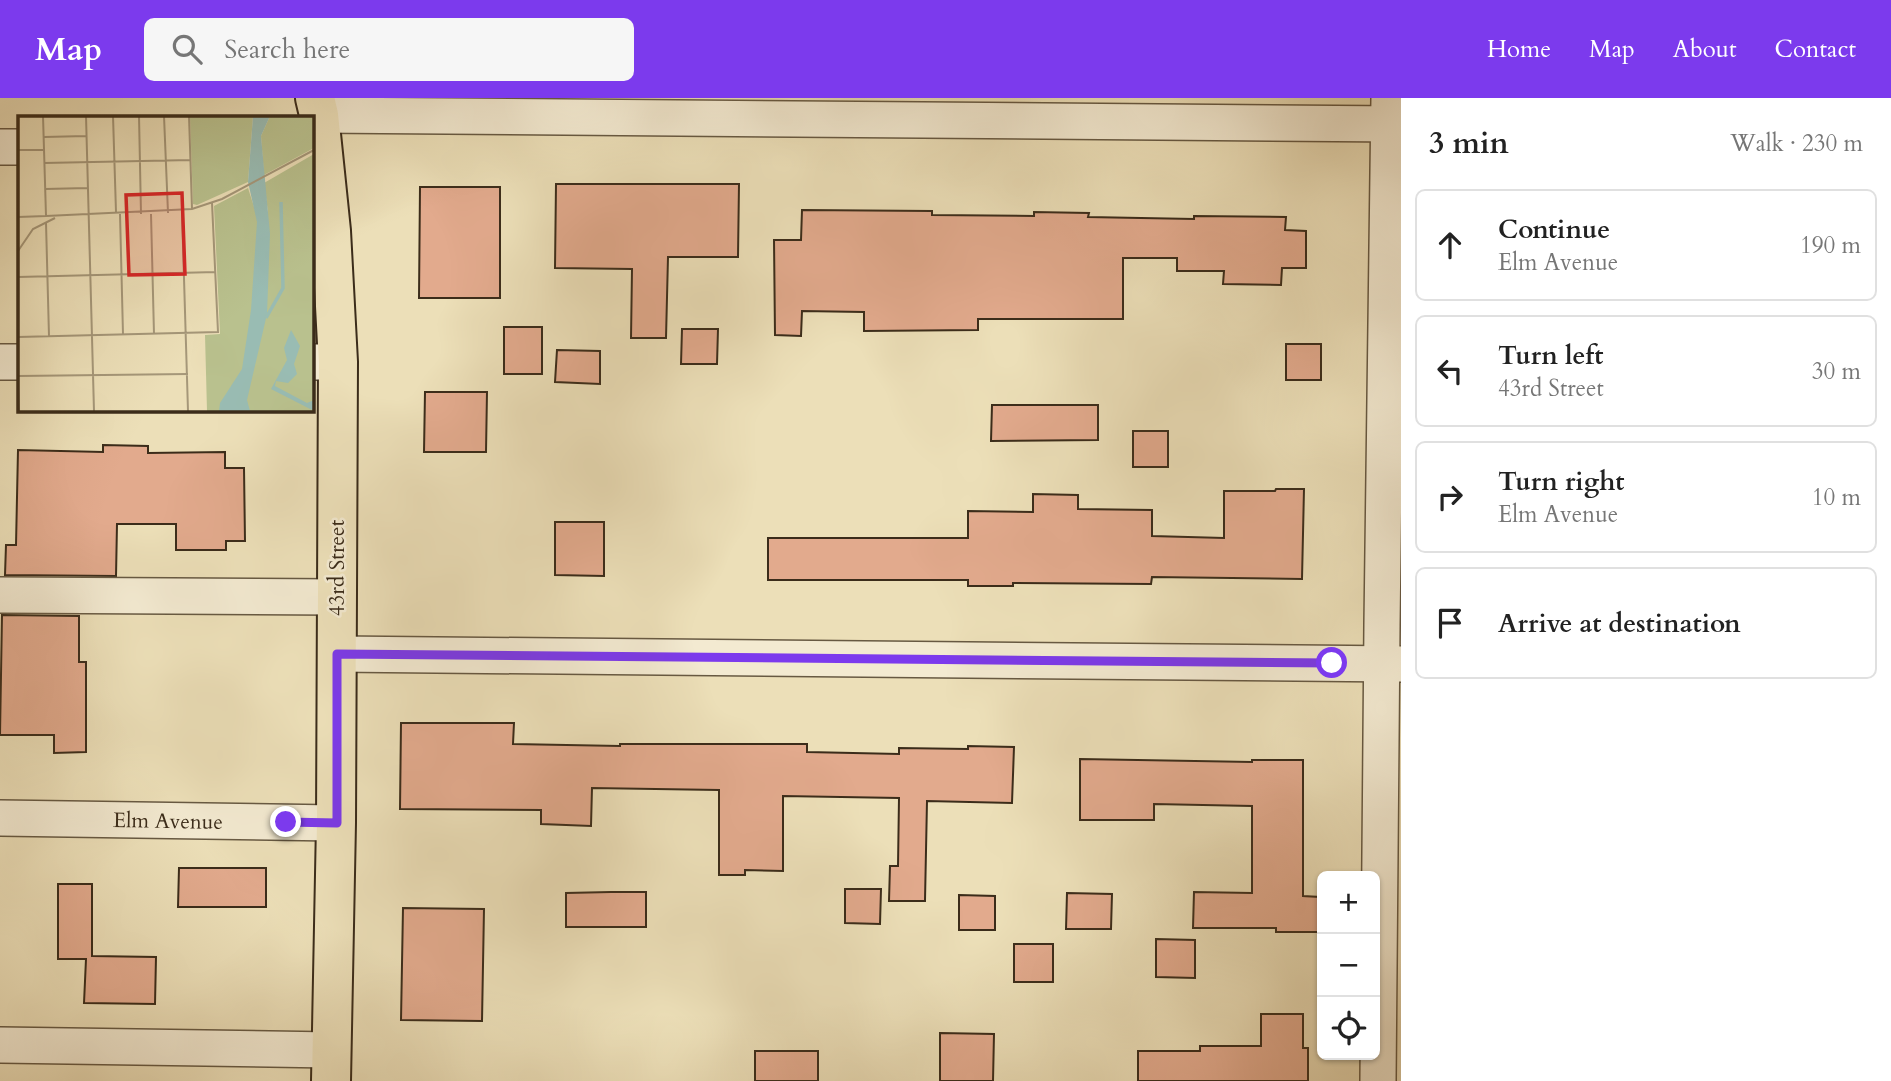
<!DOCTYPE html>
<meta charset="utf-8">
<style>
:root{--surface:#fff;--page:#f6f6f6;--text:#222;--muted:#767676;--line:#e0e0e0;--accent:#7c3aed}
body{margin:0;font-family:Cardo,serif;background:var(--page);color:var(--text)}
.controls{position:absolute;right:21px;bottom:21px;display:grid;overflow:hidden;border-radius:10px;box-shadow:0 2px 5px #0004}
.controls button{width:63px;height:63px;display:grid;place-items:center;padding:0;border:0;border-bottom:2px solid var(--line);background:var(--surface);color:var(--text);font:35px sans-serif}
.stop{position:absolute;width:21px;height:21px;margin:-16px;border:5px solid #7c3aed;border-radius:50%;background:#fff}
.stop.end{background:#7c3aed;border-color:#fff;box-shadow:0 2px 7px #0008}
.list{margin:0;padding:0;list-style:none}
h2{display:flex;justify-content:space-between;align-items:center;height:91px;margin:0;padding:0 28px;font-size:30px}
h2 small{font-size:23px;font-weight:400;color:var(--muted)}
.list li{display:grid;grid-template-columns:46px 1fr auto;gap:21px;align-items:center;box-sizing:border-box;height:112px;margin:0 14px 14px;padding:0 14px;border:2px solid var(--line);border-radius:10px}
.list b{display:block;font-size:26px;white-space:nowrap}
.list p{margin:0;font-size:23px;white-space:nowrap;color:var(--muted)}
.list em{font-size:23px;font-style:normal;color:var(--muted)}
.icon{flex:none;width:38px;height:38px;fill:none;stroke:currentColor;stroke-width:2;stroke-linecap:round;stroke-linejoin:round}
.map{position:relative;flex:none;width:1401px;height:983px;overflow:hidden}
header{display:flex;align-items:center;gap:42px;box-sizing:border-box;height:98px;padding:0 35px;background:var(--accent);color:#fff}
header strong{font-size:33px}
nav{display:flex;gap:38px;margin-inline-start:auto;font-size:24px}
.search{width:490px;height:63px;background:var(--page);display:flex;align-items:center;gap:18px;box-sizing:border-box;padding:0 24px;border-radius:10px;color:var(--muted);font-size:26px}
main{display:flex}
aside{flex:1;background:var(--surface)}
.map>svg:first-child{display:block}
</style>
<header>
<strong>Map</strong>
<div class="search"><svg class="icon" aria-label="search" viewBox="0 0 24 24"><circle cx="10" cy="10" r="6"/><path d="M15 15l6 6"/></svg>Search here</div>
<nav><a>Home</a><a>Map</a><a>About</a><a>Contact</a></nav>
</header>
<main>
<div class="map">
<svg width="1401" height="983" viewBox="0 0 1401 983">
<rect width="100%" height="100%" fill="#ecdfb8"/>
<filter id="stains"><feTurbulence type="fractalNoise" baseFrequency=".00286" numOctaves="4"/><feColorMatrix values="0 0 0 0 .2 0 0 0 0 .09 0 0 0 0 .02 0 0 0 .5 -.17"/></filter>
<radialGradient id="worn" r=".72"><stop offset=".6" stop-color="#630" stop-opacity="0"/><stop offset="1" stop-color="#630" stop-opacity=".3"/></radialGradient>
<g fill="#e2aa8d" stroke="#3b2c1a" stroke-width="2">
<path d="M 556,86 L 739,86 L 738,159 L 668,159 L 666,240 L 631,240 L 632,171 L 555,170 Z"/>
<path d="M 420,89 L 500,89 L 500,200 L 419,200 Z"/>
<path d="M 802,112 L 932,113 L 932,117 L 1034,118 L 1034,114 L 1089,115 L 1088,119 L 1194,121 L 1194,118 L 1286,119 L 1285,132 L 1306,133 L 1306,170 L 1282,170 L 1281,187 L 1223,186 L 1224,173 L 1177,173 L 1177,160 L 1123,160 L 1123,221 L 978,221 L 978,232 L 864,233 L 864,214 L 802,213 L 801,238 L 775,237 L 774,142 L 801,142 Z"/>
<rect x="504" y="229" width="38" height="47"/>
<path d="M 682,231 L 718,231 L 717,266 L 681,266 Z"/>
<rect x="1286" y="246" width="35" height="36"/>
<path d="M 557,252 L 600,253 L 600,286 L 555,284 Z"/>
<path d="M 425,294 L 487,294 L 486,354 L 424,354 Z"/>
<path d="M 992,307 L 1098,307 L 1098,342 L 991,343 Z"/>
<rect x="1133" y="333" width="35" height="36"/>
<path d="M 103,347 L 148,348 L 148,355 L 225,354 L 225,370 L 244,370 L 245,443 L 226,443 L 226,452 L 176,452 L 176,426 L 117,426 L 116,478 L 5,477 L 6,447 L 16,447 L 18,352 L 103,354 Z"/>
<path d="M 1276,391 L 1304,391 L 1302,481 L 1152,479 L 1151,486 L 1013,485 L 1013,488 L 968,488 L 968,482 L 768,482 L 768,440 L 968,440 L 968,413 L 1033,414 L 1033,396 L 1078,397 L 1078,411 L 1152,412 L 1152,438 L 1224,440 L 1224,393 L 1275,393 Z"/>
<path d="M 555,424 L 604,424 L 604,478 L 555,477 Z"/>
<path d="M 2,517 L 79,518 L 79,564 L 86,564 L 86,654 L 54,655 L 54,637 L 0,637 Z"/>
<path d="M 401,625 L 514,625 L 513,646 L 620,648 L 620,646 L 807,646 L 807,654 L 899,656 L 899,650 L 968,651 L 968,648 L 1014,649 L 1012,705 L 927,703 L 925,803 L 889,803 L 890,768 L 898,768 L 899,700 L 783,698 L 783,773 L 745,772 L 745,777 L 719,777 L 719,692 L 592,690 L 591,728 L 541,726 L 541,712 L 400,711 Z"/>
<path d="M 1080,661 L 1252,664 L 1252,662 L 1303,662 L 1303,798 L 1320,799 L 1320,834 L 1276,834 L 1276,830 L 1193,830 L 1194,794 L 1252,795 L 1252,708 L 1154,706 L 1154,722 L 1080,722 Z"/>
<path d="M 179,770 L 266,770 L 266,809 L 178,809 Z"/>
<path d="M 58,786 L 92,786 L 92,858 L 156,859 L 155,906 L 84,905 L 86,861 L 58,861 Z"/>
<path d="M 845,791 L 881,791 L 880,826 L 845,825 Z"/>
<path d="M 611,794 L 646,794 L 646,829 L 566,829 L 566,795 Z"/>
<path d="M 1067,795 L 1112,796 L 1111,831 L 1066,831 Z"/>
<path d="M 959,797 L 995,798 L 995,832 L 959,832 Z"/>
<path d="M 403,810 L 484,811 L 482,923 L 401,922 Z"/>
<path d="M 1156,841 L 1195,842 L 1195,880 L 1156,879 Z"/>
<rect x="1014" y="846" width="39" height="38"/>
<path d="M 1261,916 L 1303,916 L 1303,950 L 1308,950 L 1308,983 L 1138,983 L 1138,953 L 1200,953 L 1200,948 L 1261,948 Z"/>
<path d="M 940,935 L 994,936 L 993,983 L 940,983 Z"/>
<rect x="755" y="953" width="63" height="30"/>
</g>
<g fill="none" stroke-linecap="round" stroke-linejoin="round">
<defs>
<g id="minor">
<path d="M 319,17 L 1401,26"/>
<path d="M 0,49 L 19,49"/>
<path d="M 0,264 L 19,264"/>
<path d="M 312,264 L 338,264"/>
<path d="M 0,497 L 337,499"/>
<path d="M 337,556 L 1401,566"/>
<path d="M 0,720 L 336,725"/>
<path d="M 0,947 L 332,952"/>
<path d="M 1378,983 L 1382,527 L 1389,0"/>
</g>
<path id="major" d="M 315,0 L 319,17 L 331,133 L 338,264 L 336,725 L 331,983"/>
</defs>
<use href="#minor" stroke="#675942" stroke-width="38"/>
<use href="#major" stroke="#3b2c1a" stroke-width="42"/>
<use href="#minor" stroke="#f3ead1" stroke-width="35"/>
<use href="#major" stroke="#ecdfb8" stroke-width="38"/>
</g>
<g fill="none" stroke-linecap="round" stroke-linejoin="round">
<path stroke="#7c3aed" stroke-width="9" d="M 286,724 L 337,725 L 337,556 L 1332,565"/>
</g>
<g text-anchor="middle" stroke-width="5" stroke-linejoin="round" paint-order="stroke">
<g font-size="21" fill="#3b2c1a" stroke="#f3ead1">
<text transform="translate(337 470) rotate(-90)" y="7">43rd Street</text>
<text transform="translate(168 723) rotate(1)" y="7">Elm Avenue</text>
</g>
</g>
<g transform="translate(18 18)">
<rect width="296" height="296" fill="#ecdfb8"/>
<path d="M 172,0 L 235,0 L 230,66 L 179,89 L 175,88 ZM 252,0 L 296,0 L 296,32 L 246,59 L 243,20 ZM 296,38 L 296,295 L 189,295 L 187,219 L 202,218 L 196,90 L 230,72 L 238,97 L 250,96 L 246,67 Z" fill="#b9c18e"/>
<path d="M 235,0 L 252,0 L 243,20 L 252,118 L 249,198 L 229,284 L 232,295 L 201,295 L 202,287 L 224,253 L 233,194 L 239,106 L 230,66 ZM 273,214 L 282,230 L 276,248 L 279,258 L 270,267 L 258,265 L 257,270 L 289,287 L 296,284 L 296,295 L 253,273 L 269,244 L 266,232 Z" fill="#99bcb3"/>
<path fill="none" stroke="#99bcb3" stroke-width="3.5" d="M 248,202 L 265,172 L 263,86"/>
<path fill="none" stroke="#a59779" stroke-width="2" d="M 25,0 L 28,100M 68,0 L 76,295M 95,0 L 98,96M 121,0 L 123,98M 146,0 L 150,97M 171,0 L 174,93M 26,21 L 68,20M 0,34 L 26,34M 26,47 L 173,44M 27,73 L 70,72M 164,96 L 170,295M 102,98 L 105,218M 133,98 L 136,218M 28,100 L 174,93 L 204,83 L 296,34M 0,101 L 28,100M 28,107 L 31,220M 0,135 L 15,113 L 37,102M 0,161 L 198,156M 0,221 L 200,216 L 194,87M 0,260 L 170,258M 0,269 L 1,295"/>
<path fill="#d62828" fill-opacity="0.15" stroke="#d62828" stroke-width="3.5" d="M 164,77 L 167,158 L 111,159 L 108,79 Z"/>
<rect width="296" height="296" fill="none" stroke="#3b2c1a" stroke-width="3.5"/>
</g>
<rect width="100%" height="100%" filter="url(#stains)"/>
<rect width="100%" height="100%" fill="url(#worn)"/>
</svg>
<div class="controls">
<button>+</button>
<button>−</button>
<button><svg class="icon" aria-label="locate" viewBox="0 0 24 24"><circle cx="12" cy="12" r="6"/><path d="M12 2v4M12 18v4M2 12h4M18 12h4"/></svg></button>
</div>
<div class="stop" style="left:1332px;top:565px"></div>
<div class="stop end" style="left:286px;top:724px"></div>
</div>
<aside>
<h2>3 min<small>Walk · 230 m</small></h2>
<ul class="list">
<li><svg class="icon" aria-label="ahead" viewBox="0 0 24 24"><path d="M12 20V5M6 11l6-6 6 6"/></svg><div><b>Continue</b><p>Elm Avenue</p></div><em>190 m</em></li>
<li><svg class="icon" aria-label="left" viewBox="0 0 24 24"><path d="M17 20v-9H6M10 6l-5 5 5 5"/></svg><div><b>Turn left</b><p>43rd Street</p></div><em>30 m</em></li>
<li><svg class="icon" aria-label="right" viewBox="0 0 24 24"><path d="M7 20v-9h11M14 6l5 5-5 5"/></svg><div><b>Turn right</b><p>Elm Avenue</p></div><em>10 m</em></li>
<li><svg class="icon" aria-label="arrive" viewBox="0 0 24 24"><path d="M6 21V4h12l-3 4 3 4H6"/></svg><div><b>Arrive at destination</b></div></li>
</ul>
</aside>
</main>
